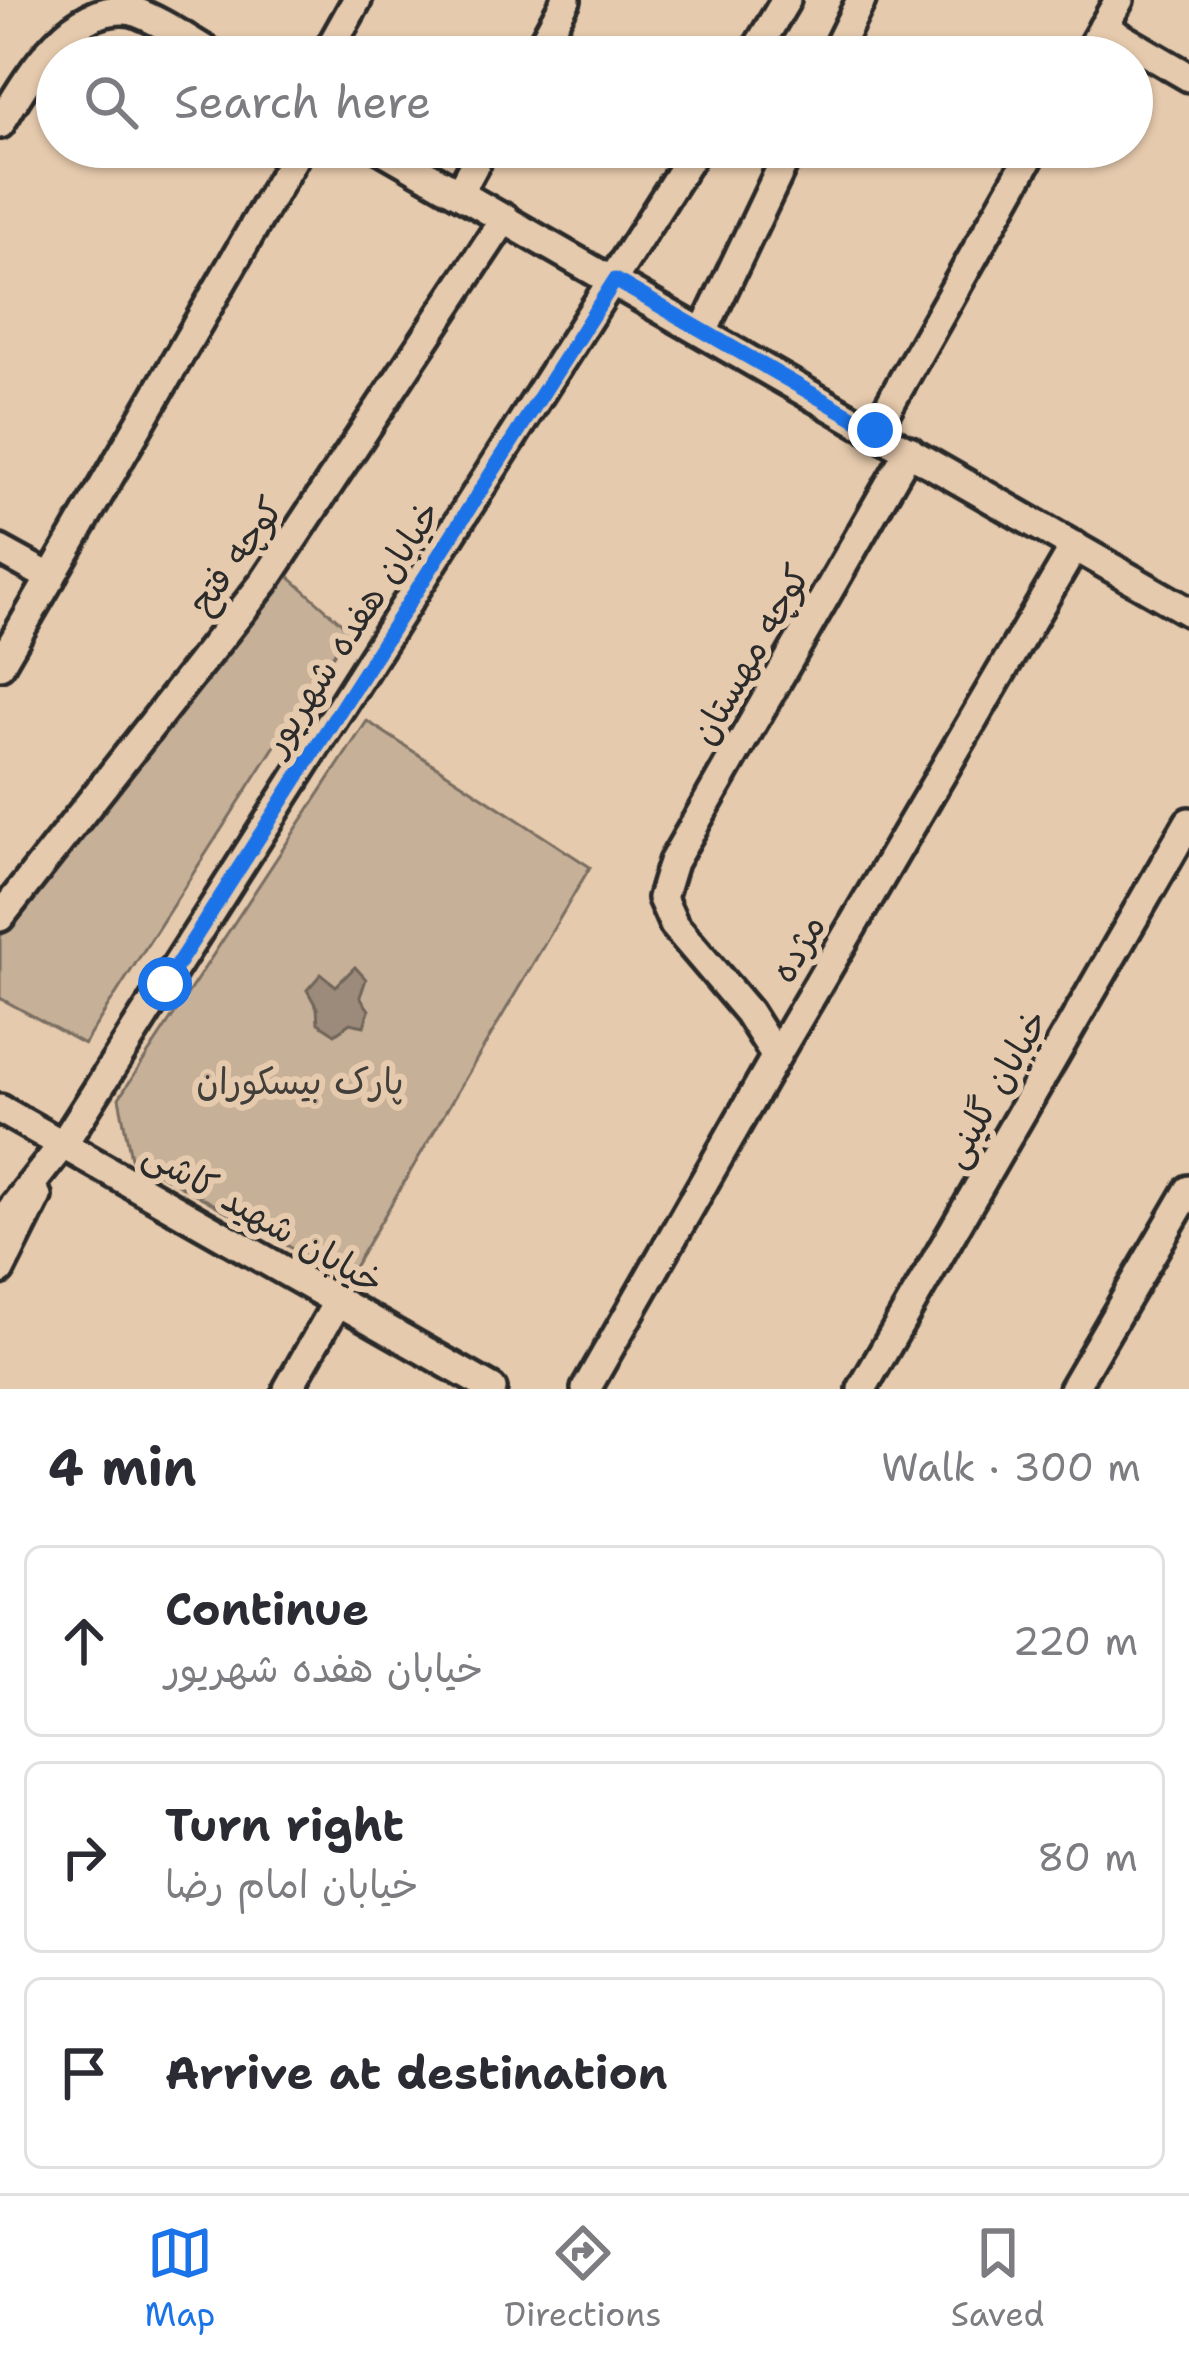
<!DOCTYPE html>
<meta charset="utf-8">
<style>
:root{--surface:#fff;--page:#f7f7f7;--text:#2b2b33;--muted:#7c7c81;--line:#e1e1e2;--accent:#1a73e8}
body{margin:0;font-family:"Shantell Sans","Playpen Sans Arabic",sans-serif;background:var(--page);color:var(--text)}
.stop{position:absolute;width:36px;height:36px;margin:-27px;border:9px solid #1a73e8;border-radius:50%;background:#fff}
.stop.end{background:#1a73e8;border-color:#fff;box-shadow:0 3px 12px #0008}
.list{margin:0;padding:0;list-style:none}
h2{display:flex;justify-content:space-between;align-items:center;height:156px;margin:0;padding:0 48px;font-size:51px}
h2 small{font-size:39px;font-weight:400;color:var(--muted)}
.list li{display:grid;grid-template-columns:78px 1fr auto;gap:36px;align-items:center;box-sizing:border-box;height:192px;margin:0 24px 24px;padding:0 24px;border:3px solid var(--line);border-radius:18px}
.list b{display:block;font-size:45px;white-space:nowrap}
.list p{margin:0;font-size:39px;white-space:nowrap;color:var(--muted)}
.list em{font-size:39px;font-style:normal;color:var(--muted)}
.icon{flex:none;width:66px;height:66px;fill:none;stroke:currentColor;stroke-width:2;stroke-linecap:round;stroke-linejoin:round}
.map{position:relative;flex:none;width:1189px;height:1389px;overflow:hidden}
.search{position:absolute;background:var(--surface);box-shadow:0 3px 9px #0004;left:36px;right:36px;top:36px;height:132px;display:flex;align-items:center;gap:30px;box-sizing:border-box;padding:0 42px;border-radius:66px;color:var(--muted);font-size:45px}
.sheet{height:804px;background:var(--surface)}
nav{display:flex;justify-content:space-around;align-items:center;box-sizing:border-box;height:168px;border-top:3px solid var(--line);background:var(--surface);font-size:33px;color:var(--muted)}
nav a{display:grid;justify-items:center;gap:6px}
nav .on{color:var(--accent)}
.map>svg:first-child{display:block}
</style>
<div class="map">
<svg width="1189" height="1389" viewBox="0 0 1189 1389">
<rect width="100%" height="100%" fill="#e6caad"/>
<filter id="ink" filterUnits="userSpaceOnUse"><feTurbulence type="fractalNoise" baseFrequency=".00833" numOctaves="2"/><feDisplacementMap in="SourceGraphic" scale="24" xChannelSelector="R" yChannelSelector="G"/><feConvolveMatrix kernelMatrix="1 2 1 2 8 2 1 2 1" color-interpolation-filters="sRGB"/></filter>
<g filter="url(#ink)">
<g fill="#c7b098" stroke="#796e62" stroke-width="3">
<path d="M 285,573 L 349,630 L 84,1044 L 0,998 L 0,937 Z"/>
<path d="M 367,721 L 590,867 L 347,1279 L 131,1158 L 119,1098 Z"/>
</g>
<path fill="#9c8b7a" stroke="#6f655a" stroke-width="3" d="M 355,967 L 366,979 L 360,997 L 369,1010 L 364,1026 L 350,1023 L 335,1034 L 318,1023 L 317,1008 L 307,990 L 321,974 L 336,986 Z"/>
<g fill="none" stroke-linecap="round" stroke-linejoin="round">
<defs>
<g id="minor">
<path d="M 1103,27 L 1189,77"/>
<path d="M 325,57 L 357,0"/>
<path d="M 535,57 L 566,0"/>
<path d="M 752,57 L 786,0"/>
<path d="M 833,57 L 861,0"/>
<path d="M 1086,57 L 1119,0"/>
<path d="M 0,124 C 26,81 71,0 133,11 C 162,21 190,42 217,57"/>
<path d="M 378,147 L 1189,612"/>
<path d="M 459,193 L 484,147"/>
<path d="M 703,332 L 791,147"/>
<path d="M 875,430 L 1035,147"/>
<path d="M 0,550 L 51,578"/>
<path d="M 0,665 L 300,147"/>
<path d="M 0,917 L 265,581 L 505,218"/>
<path d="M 776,1056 L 748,1012 L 674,925 L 662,898 L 673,862 L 909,450"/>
<path d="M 0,1109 L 492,1389"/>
<path d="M 0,1224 L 63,1144 L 697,147"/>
<path d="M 0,1270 L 37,1196"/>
<path d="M 288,1389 L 338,1301"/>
<path d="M 586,1389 L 776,1056 L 1075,546"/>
<path d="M 862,1389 L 1189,822"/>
<path d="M 1073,1389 L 1189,1190"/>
</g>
</defs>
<use href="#minor" stroke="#2b2b2b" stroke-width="36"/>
<use href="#minor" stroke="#e6caad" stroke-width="27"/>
</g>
</g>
<g fill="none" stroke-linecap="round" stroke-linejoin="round" filter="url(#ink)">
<path stroke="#1a73e8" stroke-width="15" d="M 165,984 L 615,280 L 875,430"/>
</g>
<g text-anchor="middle" stroke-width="12" stroke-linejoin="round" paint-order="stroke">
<g font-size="36" fill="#2b2b2b" stroke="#e6caad">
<text transform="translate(235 555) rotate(-54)" y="13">کوچه فتح</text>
<text transform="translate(351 627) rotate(-57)" y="13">خیابان هفده شهریور</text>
<text transform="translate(750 654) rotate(-60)" y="13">کوچه مهستان</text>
<text transform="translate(797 948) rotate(-60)" y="13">مژده</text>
<text transform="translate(994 1088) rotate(-60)" y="13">خیابان گلینی</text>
<text transform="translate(264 1217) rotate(30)" y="13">خیابان شهید کاشی</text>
</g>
<g font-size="36" fill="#423f3b" stroke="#e6caad">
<text x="300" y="1094">پارک بیسکوران</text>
</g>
</g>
</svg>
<div class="stop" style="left:165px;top:984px"></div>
<div class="stop end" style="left:875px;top:430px"></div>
<div class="search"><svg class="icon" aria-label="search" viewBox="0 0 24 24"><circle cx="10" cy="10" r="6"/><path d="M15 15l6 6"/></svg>Search here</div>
</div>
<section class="sheet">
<h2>4 min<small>Walk · 300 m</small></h2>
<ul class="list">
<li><svg class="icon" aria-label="ahead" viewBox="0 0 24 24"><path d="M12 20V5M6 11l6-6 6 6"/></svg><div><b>Continue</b><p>خیابان هفده شهریور</p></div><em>220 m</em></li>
<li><svg class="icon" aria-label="right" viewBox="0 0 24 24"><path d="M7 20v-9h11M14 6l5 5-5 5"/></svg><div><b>Turn right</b><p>خیابان امام رضا</p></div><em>80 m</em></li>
<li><svg class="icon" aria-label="arrive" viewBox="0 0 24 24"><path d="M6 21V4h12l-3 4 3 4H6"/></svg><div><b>Arrive at destination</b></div></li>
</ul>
</section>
<nav>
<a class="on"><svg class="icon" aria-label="map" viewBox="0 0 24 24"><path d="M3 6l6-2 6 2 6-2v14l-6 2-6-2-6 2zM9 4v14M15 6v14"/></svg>Map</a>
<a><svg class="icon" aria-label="directions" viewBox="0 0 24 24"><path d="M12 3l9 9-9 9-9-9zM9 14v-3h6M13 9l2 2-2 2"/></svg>Directions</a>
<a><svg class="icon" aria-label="saved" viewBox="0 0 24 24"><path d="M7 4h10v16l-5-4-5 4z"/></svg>Saved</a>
</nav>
